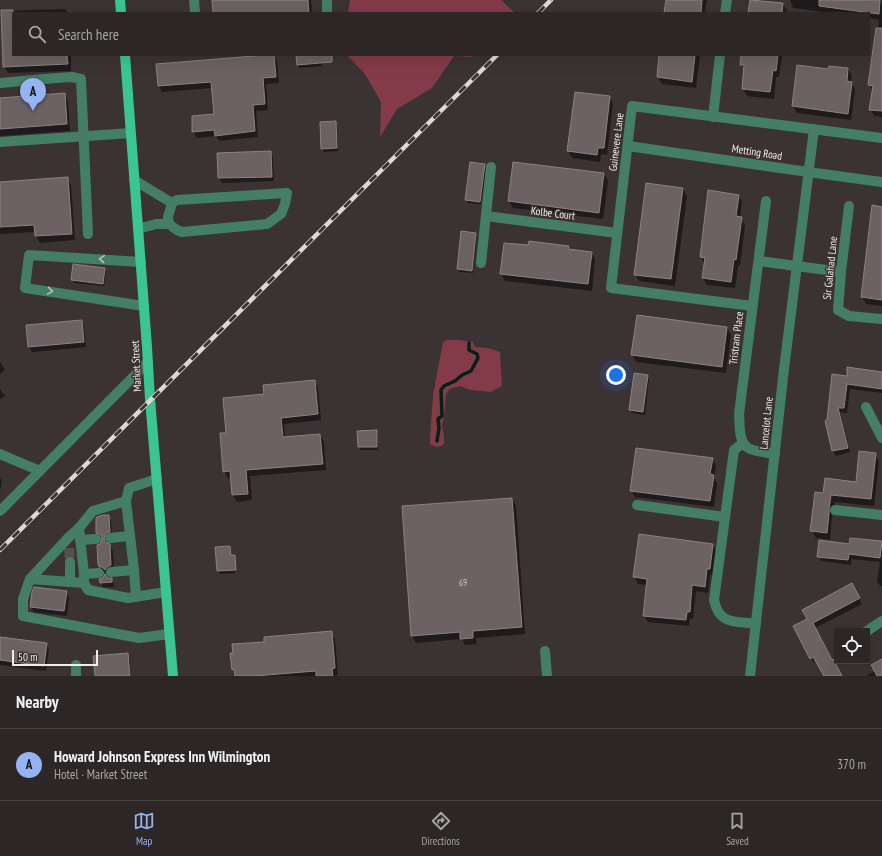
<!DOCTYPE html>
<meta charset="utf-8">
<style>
:root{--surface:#2c2626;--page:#383232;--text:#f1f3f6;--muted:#a6a5a7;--line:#484343;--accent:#95b2f1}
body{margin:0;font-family:"PT Sans Narrow",sans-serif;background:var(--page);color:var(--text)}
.controls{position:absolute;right:12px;bottom:12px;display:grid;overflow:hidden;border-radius:0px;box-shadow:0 4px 16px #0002}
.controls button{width:36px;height:36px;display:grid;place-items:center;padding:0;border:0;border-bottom:1px solid var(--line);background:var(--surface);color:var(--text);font:20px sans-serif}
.scale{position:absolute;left:12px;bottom:10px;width:86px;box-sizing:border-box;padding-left:4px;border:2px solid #f1ebec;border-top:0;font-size:11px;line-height:14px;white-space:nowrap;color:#f1ebec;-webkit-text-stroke:3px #3b3233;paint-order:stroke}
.you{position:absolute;left:616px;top:375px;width:14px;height:14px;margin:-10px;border:3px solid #fff;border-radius:50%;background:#1a73e8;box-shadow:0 0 0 6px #1a73e833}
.badge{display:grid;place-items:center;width:26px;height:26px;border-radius:50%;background:var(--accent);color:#111;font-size:13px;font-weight:700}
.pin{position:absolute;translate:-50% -33px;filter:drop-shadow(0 1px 2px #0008)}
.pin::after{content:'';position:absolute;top:21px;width:14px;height:12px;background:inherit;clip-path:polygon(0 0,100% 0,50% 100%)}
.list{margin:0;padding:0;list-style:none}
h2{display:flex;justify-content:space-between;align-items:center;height:52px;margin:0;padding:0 16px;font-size:17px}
h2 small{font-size:13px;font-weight:400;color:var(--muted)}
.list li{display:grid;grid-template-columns:26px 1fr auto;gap:12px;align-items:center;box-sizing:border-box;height:72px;padding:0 16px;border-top:1px solid var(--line)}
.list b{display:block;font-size:15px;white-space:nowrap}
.list p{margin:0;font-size:13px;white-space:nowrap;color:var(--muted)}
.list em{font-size:13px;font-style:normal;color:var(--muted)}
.icon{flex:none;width:22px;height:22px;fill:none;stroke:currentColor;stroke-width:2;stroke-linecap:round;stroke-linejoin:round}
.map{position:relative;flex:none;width:882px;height:676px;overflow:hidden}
.search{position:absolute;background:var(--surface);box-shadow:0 4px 16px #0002;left:12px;right:12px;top:12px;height:44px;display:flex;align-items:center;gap:10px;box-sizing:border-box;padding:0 14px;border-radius:0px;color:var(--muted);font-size:15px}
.sheet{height:124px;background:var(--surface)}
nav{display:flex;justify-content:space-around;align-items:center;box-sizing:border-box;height:56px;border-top:1px solid var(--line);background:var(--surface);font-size:11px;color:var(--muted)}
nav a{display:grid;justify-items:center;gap:2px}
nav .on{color:var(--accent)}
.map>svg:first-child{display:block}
</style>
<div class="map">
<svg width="882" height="676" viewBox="0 0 882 676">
<rect width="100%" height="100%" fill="#3b3233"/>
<g fill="#843b49">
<path d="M 350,0 L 501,0 L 515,13 L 348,13 Z"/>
<path d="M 347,55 L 474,55 L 472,57 L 454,56 L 432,88 L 397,109 L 380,137 L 381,102 L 365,74 Z"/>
<path d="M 447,340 L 459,340 L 473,342 L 475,347 L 488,348 L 500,352 L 502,386 L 491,392 L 471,390 L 460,386 L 450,389 L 446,394 L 444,417 L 442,425 L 444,436 L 444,444 L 441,446 L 436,447 L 430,444 L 430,437 L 433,395 L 443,342 Z"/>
</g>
<g fill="#0007">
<path d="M 213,0 L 311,0 L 312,13 L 214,13 Z"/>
<path d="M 667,0 L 707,0 L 705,13 L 665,13 Z"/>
<path d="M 790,0 L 882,0 L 882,117 L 874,116 L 870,109 L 873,91 L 869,85 L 879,20 L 869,18 L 869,13 L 830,13 L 793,8 Z"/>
<path d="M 783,4 L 787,11 L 787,13 L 749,13 Z"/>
<path d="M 65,9 L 68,13 L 13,13 L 13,55 L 71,55 L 71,71 L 8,73 L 4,67 L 2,11 Z"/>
<path d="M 273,55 L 277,61 L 279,83 L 266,84 L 268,110 L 256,111 L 258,137 L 219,141 L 216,136 L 197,138 L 193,131 L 215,115 L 213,88 L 162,92 L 159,86 L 157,64 Z"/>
<path d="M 297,55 L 321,55 L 322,66 L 299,68 L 298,65 Z"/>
<path d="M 660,55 L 700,55 L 696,88 L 662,84 L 658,77 Z"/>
<path d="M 742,55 L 782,55 L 779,77 L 776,77 L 774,99 L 747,96 L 743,89 L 745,70 L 741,65 Z"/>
<path d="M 848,69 L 852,76 L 851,82 L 855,90 L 851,120 L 797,113 L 793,106 L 829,70 Z"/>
<path d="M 64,94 L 68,101 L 70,131 L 0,136 L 0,99 Z"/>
<path d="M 609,97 L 613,104 L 607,155 L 601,154 L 600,162 L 572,158 L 568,151 Z"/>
<path d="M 335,122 L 337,126 L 338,151 L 324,152 L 322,149 Z"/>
<path d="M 270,152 L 273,157 L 274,181 L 222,183 L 219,178 L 218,154 Z"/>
<path d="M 484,165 L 486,168 L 481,204 L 468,203 L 466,200 Z"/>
<path d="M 604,174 L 608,181 L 603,219 L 513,208 L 509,201 Z"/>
<path d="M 67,178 L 71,185 L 75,240 L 40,243 L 36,236 L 35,232 L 1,234 L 0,232 L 0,183 Z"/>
<path d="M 683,189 L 687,196 L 675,286 L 639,281 L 635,274 Z"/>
<path d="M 738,195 L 742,202 L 740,218 L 741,218 L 745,225 L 740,266 L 738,266 L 735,288 L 707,285 L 703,278 L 705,264 L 701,257 Z"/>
<path d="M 882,208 L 882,306 L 866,304 L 862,297 Z"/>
<path d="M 476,234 L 477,237 L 473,273 L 460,272 L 458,269 Z"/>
<path d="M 505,244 L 529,246 L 568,246 L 570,250 L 591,253 L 595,259 L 592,291 L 505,281 L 501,274 Z"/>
<path d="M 104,269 L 106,272 L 104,286 L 74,283 L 72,279 Z"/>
<path d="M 82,321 L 84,326 L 86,347 L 32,352 L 29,347 L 27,326 Z"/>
<path d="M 727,328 L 731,335 L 726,373 L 636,362 L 632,355 Z"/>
<path d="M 0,362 L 5,370 L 0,374 Z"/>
<path d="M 882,373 L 882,393 L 850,389 L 847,413 L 840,412 L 850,452 L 836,456 L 833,451 L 826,421 L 827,421 L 847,377 Z"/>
<path d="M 647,376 L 649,379 L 645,415 L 632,413 L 630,410 Z"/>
<path d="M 314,381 L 318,388 L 321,420 L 284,424 L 285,438 L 320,435 L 324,442 L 326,470 L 250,476 L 252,500 L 237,502 L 233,495 L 232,478 L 228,478 L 224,471 L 227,434 L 265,394 Z"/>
<path d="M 0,389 L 5,396 L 0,399 Z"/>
<path d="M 376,431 L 378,434 L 378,450 L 361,450 L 359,447 L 358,432 Z"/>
<path d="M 875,454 L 879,461 L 874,506 L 835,502 L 832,517 L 830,540 L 816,538 L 812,531 L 824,494 L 857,483 Z"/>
<path d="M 712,459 L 716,465 L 714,478 L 717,483 L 714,507 L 635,497 L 631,490 Z"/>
<path d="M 0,477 L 2,482 L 0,491 Z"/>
<path d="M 512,499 L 516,506 L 525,634 L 476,638 L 477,644 L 465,645 L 462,639 L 416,643 L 412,636 Z"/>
<path d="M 108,516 L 111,521 L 112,537 L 109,538 L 106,544 L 109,545 L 113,551 L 114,571 L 106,572 L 103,571 L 99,564 L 101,545 L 103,539 L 100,538 L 97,532 Z"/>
<path d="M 881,542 L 882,543 L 882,586 L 880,586 L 877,581 L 880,562 L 851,559 L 851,565 L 821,561 L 818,556 L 850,545 Z"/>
<path d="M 712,545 L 716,551 L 713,575 L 710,575 L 708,593 L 696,591 L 693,619 L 690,618 L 689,626 L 648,622 L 644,616 L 647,585 L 638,584 L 634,577 Z"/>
<path d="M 229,547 L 231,550 L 232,556 L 234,556 L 235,558 L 234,558 L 235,573 L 220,574 L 218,571 Z"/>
<path d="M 111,579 L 114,585 L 114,587 L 103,587 L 101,582 Z"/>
<path d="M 852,585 L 862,604 L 815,628 L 831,661 L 841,676 L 825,676 L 817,662 L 814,663 L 811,658 L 808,619 Z"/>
<path d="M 66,592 L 69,597 L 67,616 L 34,612 L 31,607 Z"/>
<path d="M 331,632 L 335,639 L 338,675 L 336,675 L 336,676 L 236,676 L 233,669 L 234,654 L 265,642 Z"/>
<path d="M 0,638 L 46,644 L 49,649 L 46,671 L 0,665 Z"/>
<path d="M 127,655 L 130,660 L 131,676 L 96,676 Z"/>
<path d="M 882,660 L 882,676 L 866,676 L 875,671 Z"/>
</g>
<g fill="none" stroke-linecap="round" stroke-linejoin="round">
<path stroke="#042115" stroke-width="3.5" d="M 437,441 L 439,428 L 438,419 L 442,416 L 441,390 L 444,386 L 455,381 L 462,375 L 471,371 L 478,358 L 477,354 L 469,350 L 469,343"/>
</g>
<g fill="#6d6263" stroke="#8d8283">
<path d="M 212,0 L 308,0 L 309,13 L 213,13 Z"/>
<path d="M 666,0 L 702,0 L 701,13 L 664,13 Z"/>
<path d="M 750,0 L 783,3 L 782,13 L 748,13 Z"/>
<path d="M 819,0 L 880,0 L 879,14 L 819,6 Z"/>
<path d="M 1,10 L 13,10 L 13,55 L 67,55 L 68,64 L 3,67 Z"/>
<path d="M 876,28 L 882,28 L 882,111 L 869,110 L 873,86 L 868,85 Z"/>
<path d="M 266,55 L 274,55 L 276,77 L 263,78 L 265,104 L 253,105 L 255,131 L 215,136 L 214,130 L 192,132 L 192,116 L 214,114 L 211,82 L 158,86 L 156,64 Z"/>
<path d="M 296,55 L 332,55 L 332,62 L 297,65 Z"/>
<path d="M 659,55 L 695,55 L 692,82 L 657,77 Z"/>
<path d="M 741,55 L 778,55 L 776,71 L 773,70 L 770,92 L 742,89 L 744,65 L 740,65 Z"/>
<path d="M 797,65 L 828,69 L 829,66 L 848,68 L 847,81 L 852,82 L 848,114 L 792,106 Z"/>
<path d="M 575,92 L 610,96 L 604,148 L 598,148 L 597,155 L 567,151 Z"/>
<path d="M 65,93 L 67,124 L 0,129 L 0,98 Z"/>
<path d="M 336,121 L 337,148 L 321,149 L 320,122 Z"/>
<path d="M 271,151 L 272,177 L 218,178 L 217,153 Z"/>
<path d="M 470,162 L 485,164 L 480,202 L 465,200 Z"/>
<path d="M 513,162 L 604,173 L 599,213 L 508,201 Z"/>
<path d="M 68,177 L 72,234 L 35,236 L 34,225 L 0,227 L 0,182 Z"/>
<path d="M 646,183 L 683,188 L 671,279 L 634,275 Z"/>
<path d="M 708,190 L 739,195 L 736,216 L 742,217 L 736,260 L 734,259 L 731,282 L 702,278 L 705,258 L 700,257 Z"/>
<path d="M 872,205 L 882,207 L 882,300 L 861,297 Z"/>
<path d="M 461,231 L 476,233 L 472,271 L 457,269 Z"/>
<path d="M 529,241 L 569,246 L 568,249 L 592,252 L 588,284 L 500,274 L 504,243 L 528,245 Z"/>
<path d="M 73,264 L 105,268 L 103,284 L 71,280 Z"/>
<path d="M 637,315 L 727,327 L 722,367 L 631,355 Z"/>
<path d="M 82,320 L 84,342 L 28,347 L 26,325 Z"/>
<path d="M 847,367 L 882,372 L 882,389 L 847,384 L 844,408 L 838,408 L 848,448 L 832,451 L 825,421 L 827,420 L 832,374 L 847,376 Z"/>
<path d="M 634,373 L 648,375 L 643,412 L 629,410 Z"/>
<path d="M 315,380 L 318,414 L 281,418 L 283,437 L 320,434 L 323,464 L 246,470 L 248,494 L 232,495 L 230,471 L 223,472 L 220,433 L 226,433 L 223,398 L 264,394 L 263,385 Z"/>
<path d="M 377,430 L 377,447 L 358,447 L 357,431 Z"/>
<path d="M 636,448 L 713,458 L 710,474 L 714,475 L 710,501 L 630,491 Z"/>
<path d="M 859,451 L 876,453 L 871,499 L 831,495 L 829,509 L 829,513 L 827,533 L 810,531 L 815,492 L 823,493 L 825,478 L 856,482 Z"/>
<path d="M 512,498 L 522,627 L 473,631 L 473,638 L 460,639 L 460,632 L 411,636 L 402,506 Z"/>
<path d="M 103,515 L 109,515 L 110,532 L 106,533 L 104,538 L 105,542 L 110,544 L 111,565 L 107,567 L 105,570 L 102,567 L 99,567 L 99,565 L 98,565 L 97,545 L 100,544 L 102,539 L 101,535 L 96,533 L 96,518 L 97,517 Z"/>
<path d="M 639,534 L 713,544 L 710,569 L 707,569 L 705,587 L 692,585 L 690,612 L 687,612 L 686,620 L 643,616 L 647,579 L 633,577 Z"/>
<path d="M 850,538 L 882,541 L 880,558 L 849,554 L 848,560 L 817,557 L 819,540 L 849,544 Z"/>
<path d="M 230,546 L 231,555 L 235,555 L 236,570 L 217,571 L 215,547 Z"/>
<path d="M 105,574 L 108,578 L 112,578 L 112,582 L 100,583 L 99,579 L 103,578 Z"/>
<path d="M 852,583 L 860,598 L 813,623 L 832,660 L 833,659 L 842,676 L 824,676 L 813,657 L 810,659 L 793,626 L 807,619 L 802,610 Z"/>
<path d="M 34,587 L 67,591 L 64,611 L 30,607 L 32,592 Z"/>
<path d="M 332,631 L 335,668 L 332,669 L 333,676 L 316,676 L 316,671 L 254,676 L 235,676 L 234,669 L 232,670 L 230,653 L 233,653 L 232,644 L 264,642 L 264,637 Z"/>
<path d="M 0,637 L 47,643 L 44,666 L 0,660 Z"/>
<path d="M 128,653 L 130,676 L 95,676 L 93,656 Z"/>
<path d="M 882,659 L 882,676 L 877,676 L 871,665 Z"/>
</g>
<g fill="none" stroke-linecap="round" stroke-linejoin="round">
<path stroke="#564e4f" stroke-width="10" stroke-dasharray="10 5" stroke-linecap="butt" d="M 69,548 L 70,562"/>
<g stroke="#447e64" stroke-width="10">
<path d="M 194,0 L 195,13"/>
<path d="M 327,0 L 327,13"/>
<path d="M 725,13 L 727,0"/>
<path d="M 0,83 L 56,78 L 72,77 L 81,79 L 88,234"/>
<path d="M 713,117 L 720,55"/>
<path d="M 0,142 L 131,133"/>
<path d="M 628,146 L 808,172 L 882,182"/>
<path d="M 134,180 L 172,203"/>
<path d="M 766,201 L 739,414 C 740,425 738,444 750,449 C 754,451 769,453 775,454"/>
<path d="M 849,206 L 841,272 L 838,310 L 849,316 L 882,319"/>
<path d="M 486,216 L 617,233"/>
<path d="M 138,229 L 156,224 L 169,224 L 177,230 L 182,232 L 267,224 L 281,214 L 285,204 L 287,193 L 177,200 L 172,203 L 168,217 L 169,224"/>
<path d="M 759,261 L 841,272"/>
<path d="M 141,262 L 29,255 L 25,288 L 144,306"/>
<path d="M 481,263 L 491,167"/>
<path d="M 752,306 L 611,288 L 632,106 L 882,138"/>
<path d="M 866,407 L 882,438"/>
<path d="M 743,443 L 734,450 L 714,600 C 719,625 735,621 756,624"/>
<path d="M 0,454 L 40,471"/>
<path d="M 157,479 L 129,488 L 126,501 L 93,511 L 79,528 L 69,537 L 30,579 L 23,599 L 23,616 L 139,638 L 169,634"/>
<path d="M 637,505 L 725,517"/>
<path d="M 835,510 L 882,515"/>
<path d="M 0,511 L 148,362"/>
<path d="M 79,528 L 84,574 L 99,573"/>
<path d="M 110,538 L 130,536"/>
<path d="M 80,540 L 96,539"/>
<path d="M 134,570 L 136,597"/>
<path d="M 111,572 L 134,570 L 126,501"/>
<path d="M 84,574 L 84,583 L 88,590 L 128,598 L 166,592"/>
<path d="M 30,579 L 84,583"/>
<path d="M 70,582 L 70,562"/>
<path d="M 867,631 L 882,621"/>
<path d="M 545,651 L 547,676"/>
<path d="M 76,665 L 76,676"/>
<path d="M 750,676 L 784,369 L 814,129"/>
</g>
<g stroke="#3bc691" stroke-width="10">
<path d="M 120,0 L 121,13"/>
<path d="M 125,55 L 147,347 L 150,399 L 173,676"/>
</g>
<defs>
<g id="rail">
<path d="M 538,13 L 551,0"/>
<path d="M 0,550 L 497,55"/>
</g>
</defs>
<use href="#rail" stroke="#ddd7d8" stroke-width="4.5"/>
<use href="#rail" stroke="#3b3233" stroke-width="3" stroke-dasharray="9" stroke-linecap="butt"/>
</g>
<defs><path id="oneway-chevron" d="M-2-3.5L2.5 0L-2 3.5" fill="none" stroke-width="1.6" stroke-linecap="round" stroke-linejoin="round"/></defs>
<g stroke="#b4c5bc">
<use href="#oneway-chevron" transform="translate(102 259) rotate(-177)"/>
<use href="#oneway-chevron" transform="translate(50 291) rotate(9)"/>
</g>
<g text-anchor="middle" stroke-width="3" stroke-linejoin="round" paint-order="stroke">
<g font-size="9" fill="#d0c9ca">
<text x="463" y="586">69</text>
</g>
<g font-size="11" fill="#f1ebec" stroke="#3b3233">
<text transform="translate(616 142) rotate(-83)" y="4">Guinevere Lane</text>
<text transform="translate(757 152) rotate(9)" y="4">Metting Road</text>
<text transform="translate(553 213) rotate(7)" y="4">Kolbe Court</text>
<text transform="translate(830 268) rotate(-84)" y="4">Sir Galahad Lane</text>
<text transform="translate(736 338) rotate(-83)" y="4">Tristram Place</text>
<text transform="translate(136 366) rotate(-93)" y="4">Market Street</text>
<text transform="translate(766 423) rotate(-84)" y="4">Lancelot Lane</text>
</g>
</g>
</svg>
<div class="controls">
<button><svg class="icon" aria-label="locate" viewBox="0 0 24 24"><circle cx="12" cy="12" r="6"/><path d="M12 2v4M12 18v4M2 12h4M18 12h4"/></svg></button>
</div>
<div class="scale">50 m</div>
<div class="you"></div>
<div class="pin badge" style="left:33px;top:111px">A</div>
<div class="search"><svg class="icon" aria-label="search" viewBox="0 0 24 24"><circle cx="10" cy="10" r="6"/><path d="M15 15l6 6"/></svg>Search here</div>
</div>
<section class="sheet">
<h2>Nearby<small></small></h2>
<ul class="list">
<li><span class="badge">A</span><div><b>Howard Johnson Express Inn Wilmington</b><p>Hotel · Market Street</p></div><em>370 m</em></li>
</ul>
</section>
<nav>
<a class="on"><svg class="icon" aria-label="map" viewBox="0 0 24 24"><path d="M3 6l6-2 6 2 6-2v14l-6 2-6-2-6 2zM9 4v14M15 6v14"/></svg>Map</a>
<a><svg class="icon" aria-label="directions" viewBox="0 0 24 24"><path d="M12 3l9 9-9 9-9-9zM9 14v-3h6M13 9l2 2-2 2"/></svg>Directions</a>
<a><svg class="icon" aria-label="saved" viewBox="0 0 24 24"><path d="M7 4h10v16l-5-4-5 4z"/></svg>Saved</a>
</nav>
